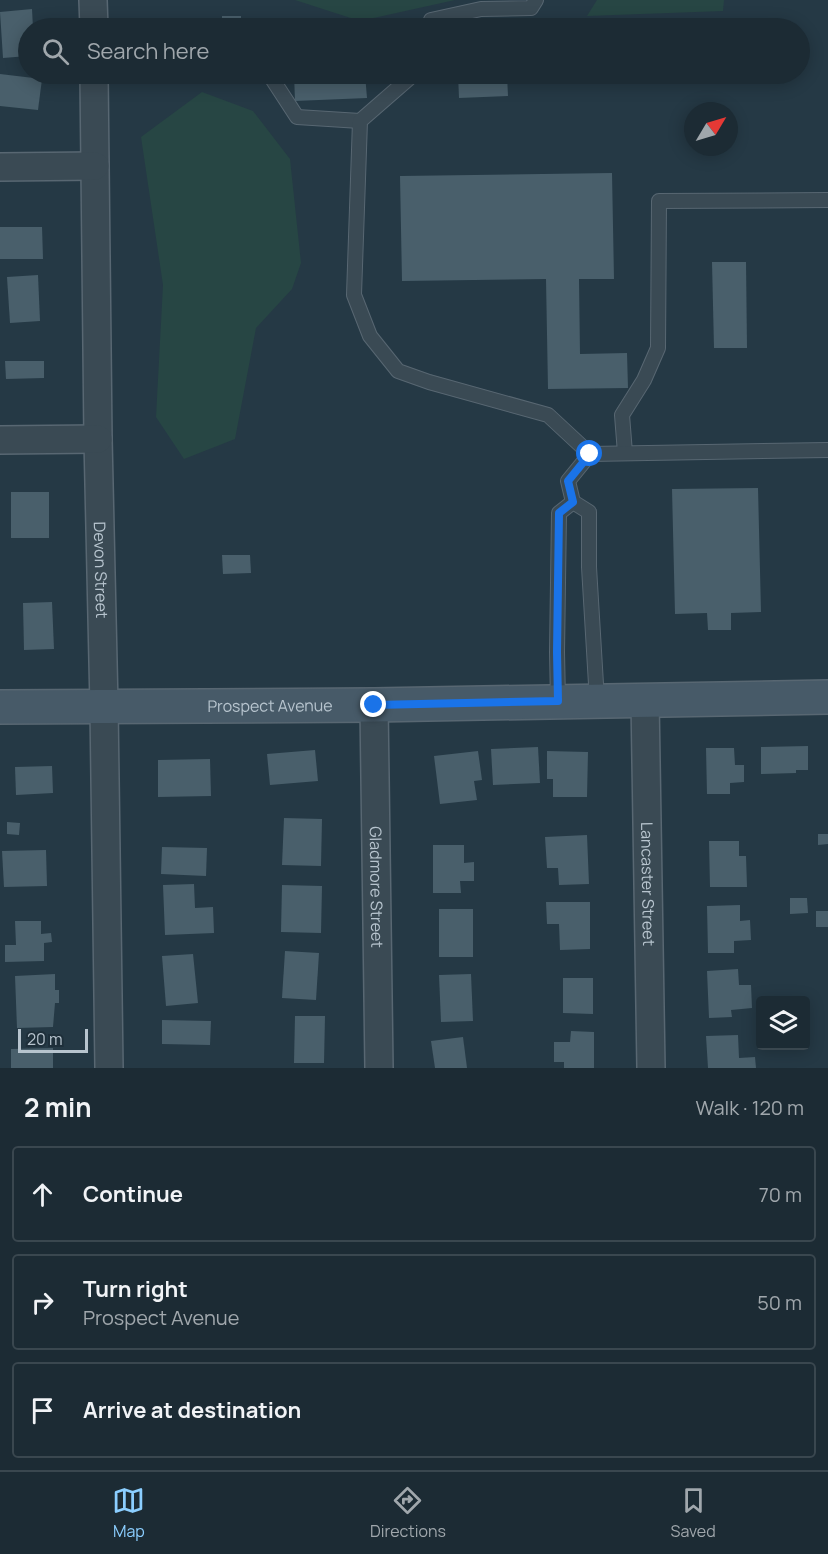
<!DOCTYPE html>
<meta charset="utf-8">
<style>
:root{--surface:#1c2b34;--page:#293740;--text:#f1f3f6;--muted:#a0a7ac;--line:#3a474f;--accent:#8bceff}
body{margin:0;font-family:Manrope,sans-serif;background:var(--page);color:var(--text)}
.controls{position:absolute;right:18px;bottom:18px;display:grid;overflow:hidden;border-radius:6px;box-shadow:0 3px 15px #0003}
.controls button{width:54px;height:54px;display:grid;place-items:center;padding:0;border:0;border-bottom:2px solid var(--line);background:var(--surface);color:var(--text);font:30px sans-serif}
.compass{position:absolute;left:684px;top:102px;width:54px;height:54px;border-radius:50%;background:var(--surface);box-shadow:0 3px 15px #0003;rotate:52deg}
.scale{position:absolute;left:18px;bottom:15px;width:70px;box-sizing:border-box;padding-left:6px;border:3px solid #b7c4ce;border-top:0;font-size:16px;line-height:21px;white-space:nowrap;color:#b7c4ce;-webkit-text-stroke:4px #1e2f3a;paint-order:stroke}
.stop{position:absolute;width:18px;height:18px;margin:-14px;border:4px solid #1a73e8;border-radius:50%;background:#fff}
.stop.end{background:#1a73e8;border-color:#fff;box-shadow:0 2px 6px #0008}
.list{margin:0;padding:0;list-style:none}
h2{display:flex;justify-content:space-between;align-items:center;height:78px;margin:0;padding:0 24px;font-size:26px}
h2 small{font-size:20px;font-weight:400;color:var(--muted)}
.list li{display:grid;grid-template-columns:39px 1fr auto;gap:18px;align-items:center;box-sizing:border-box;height:96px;margin:0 12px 12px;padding:0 12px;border:2px solid var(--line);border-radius:6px}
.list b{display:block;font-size:22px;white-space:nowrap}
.list p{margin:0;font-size:20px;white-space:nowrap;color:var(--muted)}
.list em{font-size:20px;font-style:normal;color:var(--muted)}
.icon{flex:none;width:33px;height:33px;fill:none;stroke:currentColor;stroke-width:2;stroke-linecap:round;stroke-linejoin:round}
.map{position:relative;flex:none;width:828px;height:1068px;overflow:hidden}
.search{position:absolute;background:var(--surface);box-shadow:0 3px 15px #0003;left:18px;right:18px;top:18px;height:66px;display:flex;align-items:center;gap:15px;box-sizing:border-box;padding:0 21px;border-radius:33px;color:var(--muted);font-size:22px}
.sheet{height:402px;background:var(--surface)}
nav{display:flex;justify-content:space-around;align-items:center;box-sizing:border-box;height:84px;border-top:2px solid var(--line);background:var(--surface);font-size:16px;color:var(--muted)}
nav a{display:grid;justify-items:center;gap:3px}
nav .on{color:var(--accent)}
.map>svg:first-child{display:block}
</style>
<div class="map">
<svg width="828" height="1068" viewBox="0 0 828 1068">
<rect width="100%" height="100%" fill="#253945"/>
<g fill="#274644">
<path d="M 295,0 L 455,0 L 360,21 Z"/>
<path d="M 597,0 L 724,0 L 723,11 L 587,16 Z"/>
<path d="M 202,92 L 253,111 L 290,159 L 301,263 L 292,289 L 256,328 L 235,439 L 184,459 L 156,417 L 163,285 L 141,137 Z"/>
</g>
<g fill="#495f6b">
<path d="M 32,9 L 33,28 L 28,28 L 28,56 L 3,58 L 0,12 Z"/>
<rect x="222" y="16" width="19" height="12"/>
<path d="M 0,74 L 42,79 L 38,110 L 0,106 Z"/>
<path d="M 294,74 L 365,74 L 367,98 L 295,101 Z"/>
<path d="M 458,74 L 475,74 L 475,77 L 507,75 L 508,96 L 459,98 Z"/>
<path d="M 612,173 L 614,279 L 579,279 L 580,354 L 627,353 L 628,388 L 548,389 L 546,279 L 402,281 L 400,176 Z"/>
<path d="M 0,227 L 42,227 L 43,259 L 0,259 Z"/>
<path d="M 712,262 L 746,262 L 747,348 L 714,348 Z"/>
<path d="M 38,275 L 40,321 L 10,323 L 7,277 Z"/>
<path d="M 5,361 L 44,361 L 44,378 L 6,379 Z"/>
<path d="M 758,488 L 761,612 L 731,613 L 731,630 L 708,630 L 707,613 L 675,614 L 672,489 Z"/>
<rect x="11" y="492" width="38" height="46"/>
<path d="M 222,555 L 250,555 L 251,573 L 223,574 Z"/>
<path d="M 52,602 L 54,649 L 24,650 L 23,603 Z"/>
<path d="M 808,746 L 808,770 L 796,770 L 796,773 L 761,774 L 761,747 Z"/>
<path d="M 538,747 L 540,783 L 493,785 L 491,749 Z"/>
<path d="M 706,748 L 734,748 L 735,765 L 744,765 L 744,782 L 730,783 L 730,794 L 707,794 Z"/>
<path d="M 315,750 L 318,781 L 270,785 L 267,754 Z"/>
<path d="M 478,751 L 482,780 L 474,781 L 477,800 L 440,804 L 434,756 Z"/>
<path d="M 547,751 L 588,752 L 587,797 L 553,797 L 553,779 L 547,779 Z"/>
<path d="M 210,759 L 211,796 L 158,797 L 158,760 Z"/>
<path d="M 52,766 L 53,793 L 16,795 L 15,767 Z"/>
<path d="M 284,818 L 322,819 L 321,866 L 282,865 Z"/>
<path d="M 7,822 L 20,823 L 19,835 L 7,834 Z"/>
<path d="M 818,834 L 828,834 L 828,844 L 818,845 Z"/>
<path d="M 587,835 L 589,884 L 559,885 L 558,868 L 547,868 L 545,837 Z"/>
<path d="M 709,841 L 739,841 L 739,856 L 746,856 L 747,887 L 710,887 Z"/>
<path d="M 433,845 L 464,845 L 464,863 L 474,862 L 474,881 L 460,881 L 461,893 L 433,893 Z"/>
<path d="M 162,847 L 207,848 L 206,876 L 161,874 Z"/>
<path d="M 46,850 L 47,886 L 4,887 L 2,851 Z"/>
<path d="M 194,884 L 195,908 L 213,907 L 214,933 L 165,935 L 163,885 Z"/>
<path d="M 282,885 L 322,886 L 321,933 L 281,932 Z"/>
<path d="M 790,898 L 807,898 L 808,913 L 790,914 Z"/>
<path d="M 546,902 L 590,902 L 590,949 L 560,950 L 559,924 L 547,924 Z"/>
<path d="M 740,905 L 740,921 L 750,920 L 751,940 L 734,941 L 734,953 L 708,953 L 707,906 Z"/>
<rect x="439" y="909" width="34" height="48"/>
<rect x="816" y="911" width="12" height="16"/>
<path d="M 15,921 L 41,921 L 41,934 L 51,933 L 52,942 L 44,943 L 44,961 L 5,962 L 5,945 L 16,945 Z"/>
<path d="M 285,951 L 319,953 L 316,1000 L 282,998 Z"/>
<path d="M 193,954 L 198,1003 L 166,1006 L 162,956 Z"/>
<path d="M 738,969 L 739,985 L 751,985 L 752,1008 L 731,1010 L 732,1017 L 709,1018 L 707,971 Z"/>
<path d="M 55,974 L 55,990 L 59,990 L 59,1003 L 55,1003 L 53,1027 L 17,1028 L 15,976 Z"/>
<path d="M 471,974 L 473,1021 L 441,1022 L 439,975 Z"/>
<path d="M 563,978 L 593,978 L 593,1014 L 563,1013 Z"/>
<path d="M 295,1016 L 325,1016 L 324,1063 L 294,1063 Z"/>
<path d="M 162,1020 L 211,1021 L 210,1045 L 162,1044 Z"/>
<path d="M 571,1031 L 594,1032 L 594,1068 L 564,1068 L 564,1062 L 554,1062 L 554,1042 L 570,1042 Z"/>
<path d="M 738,1035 L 739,1058 L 755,1057 L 756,1068 L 708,1068 L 706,1036 Z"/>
<path d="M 463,1037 L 467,1068 L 435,1068 L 431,1041 Z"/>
<path d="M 53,1048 L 53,1068 L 11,1068 L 11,1049 Z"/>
</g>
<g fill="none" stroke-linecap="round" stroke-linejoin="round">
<defs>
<g id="lane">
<path d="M 428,28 L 431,20 L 481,9 L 531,8 L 536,0"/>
<path d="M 269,74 L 297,117 L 360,121"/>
<path d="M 414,74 L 360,121 L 354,295 L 370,336 L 398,371 L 429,382 L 548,415 L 590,454"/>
<path d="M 625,453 L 622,415 L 644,380 L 658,348 L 659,201 L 828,200"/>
<path d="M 558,701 L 557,652 L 559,513 L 573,502"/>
<path d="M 597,701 L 589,567 L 589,512 L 573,502 L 568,481 L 590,454 L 828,450"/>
</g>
<g id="street">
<path d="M 93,0 L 94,28"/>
<path id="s1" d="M 94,74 L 98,439 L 104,706 L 109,1068"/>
<path d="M 0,167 L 95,166"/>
<path d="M 0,440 L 98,439"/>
<path id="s2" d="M 645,700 L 651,1068"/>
<path id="s3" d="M 374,705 L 379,1068"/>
</g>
<g id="secondary">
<path id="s4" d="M 0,707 L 374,705 L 828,697"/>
</g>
</defs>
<use href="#lane" stroke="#586772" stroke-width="16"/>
<use href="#street" stroke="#586772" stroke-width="30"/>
<use href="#secondary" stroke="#586772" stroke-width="36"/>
<use href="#lane" stroke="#3a4a54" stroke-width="14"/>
<use href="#street" stroke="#3a4a54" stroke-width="27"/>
<use href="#secondary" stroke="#475a68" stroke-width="33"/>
</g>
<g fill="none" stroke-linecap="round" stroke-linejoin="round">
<path stroke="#1a73e8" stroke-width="8" d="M 374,705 L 558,701 L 557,652 L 559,513 L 573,502 L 568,481 L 590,454"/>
</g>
<g text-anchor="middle" stroke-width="4.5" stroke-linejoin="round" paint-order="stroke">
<g font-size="16" fill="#b7c4ce" stroke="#1e2f3a">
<text dy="6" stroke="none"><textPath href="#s1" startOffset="496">Devon Street</textPath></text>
<text dy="6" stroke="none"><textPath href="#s4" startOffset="270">Prospect Avenue</textPath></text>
<text dy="6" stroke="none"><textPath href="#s2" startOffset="184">Lancaster Street</textPath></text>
<text dy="6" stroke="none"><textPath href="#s3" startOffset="182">Gladmore Street</textPath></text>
</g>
</g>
</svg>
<div class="controls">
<button><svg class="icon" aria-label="layers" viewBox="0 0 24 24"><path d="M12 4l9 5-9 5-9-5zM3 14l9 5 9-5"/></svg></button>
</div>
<svg class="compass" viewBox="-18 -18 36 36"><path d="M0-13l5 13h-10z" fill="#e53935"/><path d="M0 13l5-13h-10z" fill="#a0a7ac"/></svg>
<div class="scale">20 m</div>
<div class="stop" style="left:590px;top:454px"></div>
<div class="stop end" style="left:374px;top:705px"></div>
<div class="search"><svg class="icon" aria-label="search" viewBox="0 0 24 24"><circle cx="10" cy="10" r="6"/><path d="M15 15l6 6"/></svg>Search here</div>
</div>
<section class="sheet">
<h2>2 min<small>Walk · 120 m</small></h2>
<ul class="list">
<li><svg class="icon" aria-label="ahead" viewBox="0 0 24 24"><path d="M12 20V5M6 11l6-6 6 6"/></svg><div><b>Continue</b></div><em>70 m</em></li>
<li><svg class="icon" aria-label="right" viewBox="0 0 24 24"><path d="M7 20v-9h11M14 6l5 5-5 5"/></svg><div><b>Turn right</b><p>Prospect Avenue</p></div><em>50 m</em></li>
<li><svg class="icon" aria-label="arrive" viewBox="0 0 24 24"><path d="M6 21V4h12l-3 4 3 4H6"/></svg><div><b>Arrive at destination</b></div></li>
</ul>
</section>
<nav>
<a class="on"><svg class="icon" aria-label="map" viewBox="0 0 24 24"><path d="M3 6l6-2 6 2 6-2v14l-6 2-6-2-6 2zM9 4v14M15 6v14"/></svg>Map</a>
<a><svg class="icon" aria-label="directions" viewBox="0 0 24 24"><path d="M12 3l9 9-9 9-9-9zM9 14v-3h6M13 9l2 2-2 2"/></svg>Directions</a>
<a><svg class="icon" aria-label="saved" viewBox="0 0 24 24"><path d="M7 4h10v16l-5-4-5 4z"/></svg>Saved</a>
</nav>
